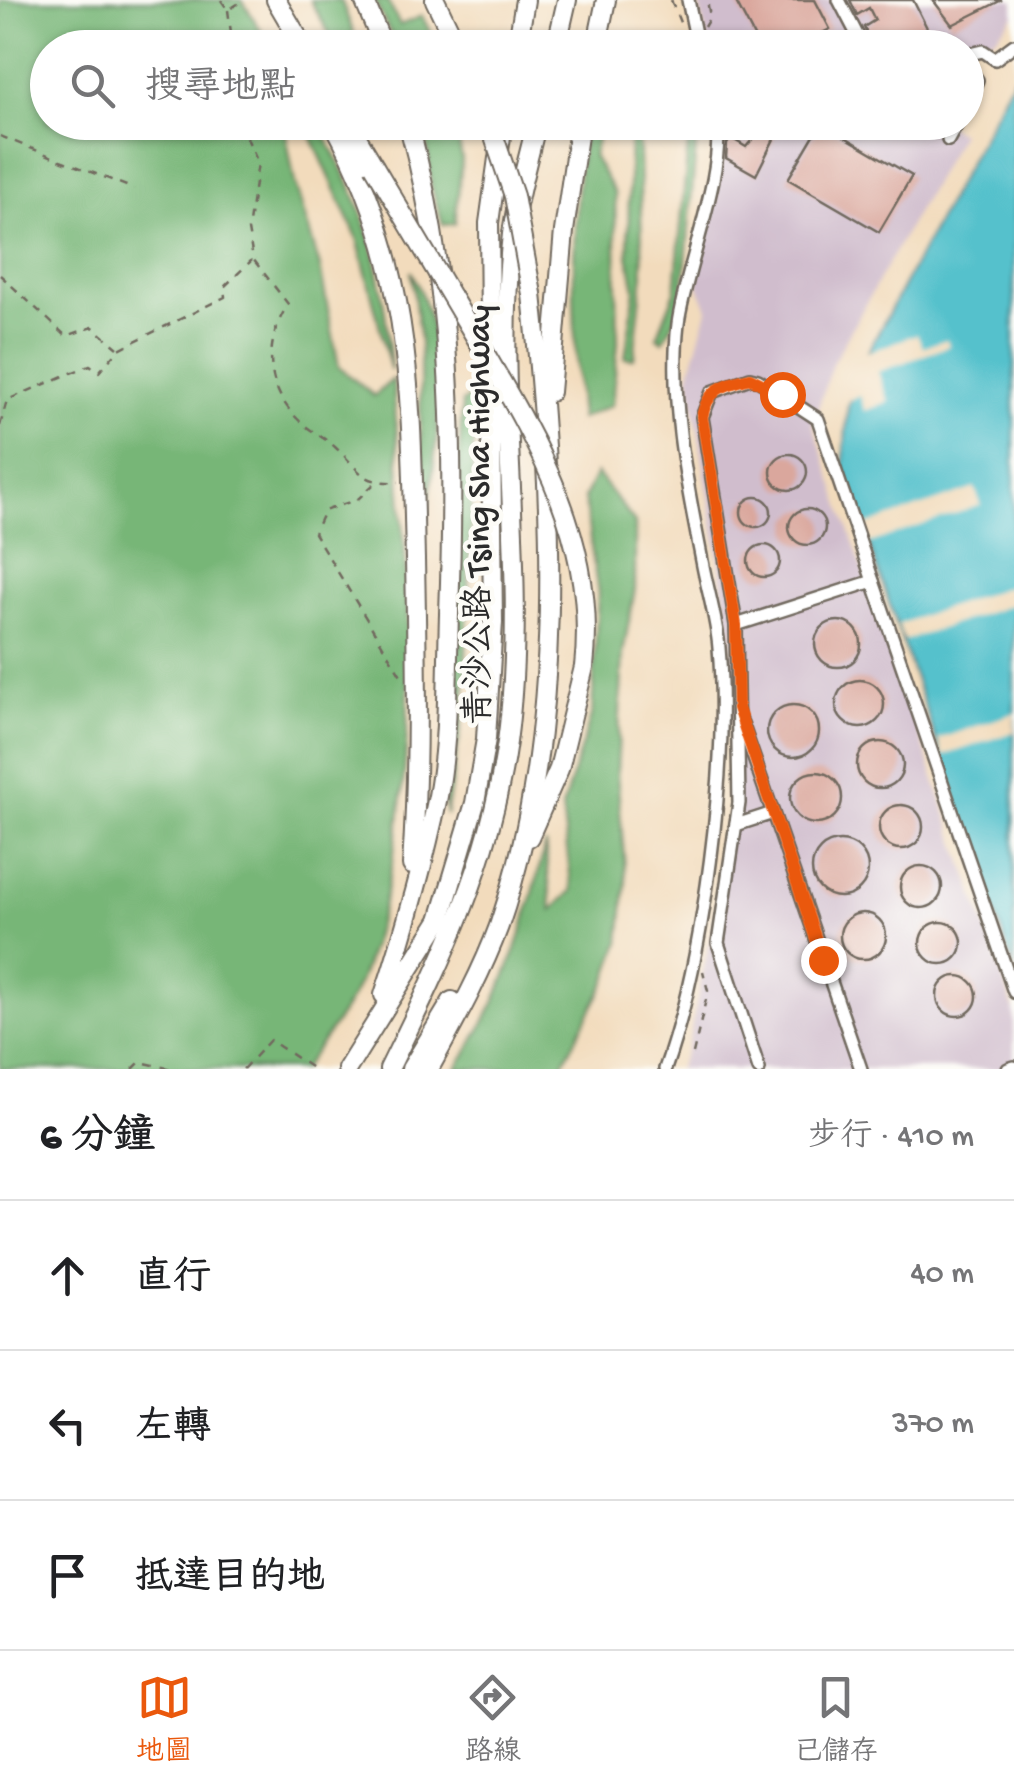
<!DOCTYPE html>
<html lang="zh-TW">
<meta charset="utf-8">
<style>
:root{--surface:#fff;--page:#f2f2f2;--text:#202124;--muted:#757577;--line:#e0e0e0;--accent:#ea580c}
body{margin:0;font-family:"Gochi Hand","LXGW WenKai TC",sans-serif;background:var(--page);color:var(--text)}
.stop{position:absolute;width:30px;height:30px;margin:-22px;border:8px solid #ea580c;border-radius:50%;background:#fff}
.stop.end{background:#ea580c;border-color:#fff;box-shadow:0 2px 10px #0008}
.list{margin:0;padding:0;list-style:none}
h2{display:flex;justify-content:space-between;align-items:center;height:130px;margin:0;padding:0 40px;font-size:42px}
h2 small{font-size:32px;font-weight:400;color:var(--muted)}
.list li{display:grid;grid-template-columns:65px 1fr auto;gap:30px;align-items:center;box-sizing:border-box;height:150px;padding:0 40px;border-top:2px solid var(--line)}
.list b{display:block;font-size:38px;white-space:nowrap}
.list em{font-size:32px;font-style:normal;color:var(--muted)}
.icon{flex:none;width:55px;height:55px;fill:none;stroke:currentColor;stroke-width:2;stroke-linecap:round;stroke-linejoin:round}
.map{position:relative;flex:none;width:1014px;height:1069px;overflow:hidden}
.search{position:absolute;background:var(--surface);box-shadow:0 2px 8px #0004;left:30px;right:30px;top:30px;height:110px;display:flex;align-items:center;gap:25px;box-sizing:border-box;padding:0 35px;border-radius:55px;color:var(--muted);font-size:38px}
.sheet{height:580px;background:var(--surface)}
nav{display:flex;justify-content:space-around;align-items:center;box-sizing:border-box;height:140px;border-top:2px solid var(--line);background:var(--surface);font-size:28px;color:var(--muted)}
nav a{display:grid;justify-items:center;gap:5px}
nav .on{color:var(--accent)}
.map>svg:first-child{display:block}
</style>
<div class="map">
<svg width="1014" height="1069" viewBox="0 0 1014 1069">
<rect width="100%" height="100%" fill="#fdfcf7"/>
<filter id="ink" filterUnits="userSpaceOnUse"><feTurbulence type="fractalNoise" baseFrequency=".01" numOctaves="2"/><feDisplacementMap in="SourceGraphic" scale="20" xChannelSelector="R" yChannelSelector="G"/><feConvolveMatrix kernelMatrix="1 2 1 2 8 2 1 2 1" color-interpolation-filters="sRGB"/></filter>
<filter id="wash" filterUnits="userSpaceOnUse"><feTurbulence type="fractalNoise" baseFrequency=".0048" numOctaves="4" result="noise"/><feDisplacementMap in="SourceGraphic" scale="40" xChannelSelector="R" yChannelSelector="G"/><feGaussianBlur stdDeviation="2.25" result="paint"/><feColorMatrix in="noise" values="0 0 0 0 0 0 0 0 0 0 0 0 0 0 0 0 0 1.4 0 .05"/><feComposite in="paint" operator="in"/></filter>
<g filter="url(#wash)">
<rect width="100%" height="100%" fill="#f2dbbc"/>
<g fill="#d0bdcd">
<path d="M 698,0 L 1014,0 L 1014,15 L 995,38 L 964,47 L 709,48 Z"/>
<path d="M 796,123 L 944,123 L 961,133 L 832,364 L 813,425 L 1014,1011 L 1014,1069 L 678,1069 L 687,1048 L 715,915 L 733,794 L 732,640 L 689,376 L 708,309 L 697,282 L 725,144 Z"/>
</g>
<g fill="#77b677" stroke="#517051" stroke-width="2.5">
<path d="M 0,0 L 242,0 L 271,47 L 48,48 L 48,122 L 284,123 L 295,184 L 320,267 L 339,367 L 374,396 L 393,379 C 406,575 431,783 363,972 C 351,1006 323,1039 303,1069 L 0,1069 Z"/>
<path d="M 310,0 L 341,0 L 359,47 L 337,47 Z"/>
<path d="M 374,0 L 387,0 L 400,25 L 422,16 L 438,47 L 397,47 Z"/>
<path d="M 300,123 L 317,123 C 370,209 383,270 391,371 L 357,238 L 307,127 Z"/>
<path d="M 425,123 L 455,123 L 462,159 L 455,224 L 443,225 L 431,186 Z"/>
<path d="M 585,123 L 601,123 L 593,156 L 615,194 L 618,343 L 612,405 L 580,419 C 572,320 570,221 585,123 Z"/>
<path d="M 630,123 L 638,123 L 643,275 L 634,358 L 625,358 L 635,289 L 628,255 Z"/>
<path d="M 690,123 L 698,123 L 682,307 L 663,341 L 657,337 L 675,291 Z"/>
<path d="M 411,271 C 451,348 439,433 427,516 L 421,504 L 420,342 Z"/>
<path d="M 475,395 L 464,711 L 446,815 L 443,786 L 462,402 Z"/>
<path d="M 596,473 L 635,523 L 635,589 L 623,653 L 617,773 L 626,881 L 620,942 L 606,982 L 560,1069 L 456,1069 C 503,1001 527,925 545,844 L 552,910 L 572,891 L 562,808 L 592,713 L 598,594 L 584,498 Z"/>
</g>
<path fill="#54c1cc" stroke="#40767c" stroke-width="2.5" d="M 1014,77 L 1014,969 L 843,468 L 848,405 L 868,352 Z"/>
<g fill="#f2dbbc">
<path d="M 917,334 L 923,347 L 947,339 L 949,346 L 878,372 L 889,402 L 865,411 L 860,396 L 843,402 L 862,354 Z"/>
<path d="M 975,488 L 981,505 L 870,543 L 864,526 Z"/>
<path d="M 1012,585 L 1014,604 L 904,641 L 898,624 Z"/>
<path d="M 1014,713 L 1014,732 L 943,756 L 938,739 Z"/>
</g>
<g id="blocks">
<g fill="#daa79d">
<path d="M 735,0 L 815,0 L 830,29 L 792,48 L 760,48 Z"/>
<path d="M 850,0 L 913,0 L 937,48 L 873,48 L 864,27 L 875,20 L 869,8 L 857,15 Z"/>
<path d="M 933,0 L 1002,0 L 952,25 Z"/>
<path d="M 821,123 L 912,176 L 879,232 L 788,179 Z"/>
<path d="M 761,129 L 775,137 L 756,175 L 726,158 L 727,144 L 731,138 L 746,147 Z"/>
<circle cx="789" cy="472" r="18"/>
<circle cx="756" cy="512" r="15"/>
<circle cx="807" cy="527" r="18"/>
<circle cx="764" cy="561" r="16"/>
<circle cx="838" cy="644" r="23"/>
<circle cx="860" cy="704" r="24"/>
<circle cx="793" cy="731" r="26"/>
<circle cx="880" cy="765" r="23"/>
<circle cx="816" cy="798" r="26"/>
<circle cx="901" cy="827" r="22"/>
<circle cx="840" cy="869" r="28"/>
<circle cx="921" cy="887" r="21"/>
<circle cx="863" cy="936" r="23"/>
<circle cx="941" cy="943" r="21"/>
<circle cx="957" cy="996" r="20"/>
</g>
</g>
</g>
<g filter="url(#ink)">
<use href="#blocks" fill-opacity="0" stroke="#71695e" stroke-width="2.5"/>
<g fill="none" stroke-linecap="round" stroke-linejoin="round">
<defs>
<g id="minor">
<path d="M 688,0 L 698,48"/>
<path d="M 839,0 L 864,48"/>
<path d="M 966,55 L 983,51 L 995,59 L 1014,45"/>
<path d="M 966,64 L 977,80 L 966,107"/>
<path d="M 718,131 L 755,122"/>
<path d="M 948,140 L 958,122"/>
<path d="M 736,625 L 873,581 L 1014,992"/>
<path d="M 742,723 L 861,1069"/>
<path d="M 736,825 L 773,813"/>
<path d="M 665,1069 C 704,958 729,765 719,648 C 717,621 708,592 703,566 C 688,489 669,402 678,324 C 684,274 727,166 716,122"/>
<path d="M 759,1069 L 718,943 L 739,803 L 736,625 L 702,417 L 712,392 L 750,378 L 758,380 L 818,419 L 873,581"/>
<path d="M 1008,1069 L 1014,1067"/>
</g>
<g id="highway">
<path d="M 276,0 L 304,48"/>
<path d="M 364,0 L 384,48"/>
<path d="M 435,0 L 458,48"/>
<path d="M 517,48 L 525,0"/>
<path d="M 556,48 L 567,0"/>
<path d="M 596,48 L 606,0"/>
<path d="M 333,122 C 413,267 411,399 415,559 C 417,662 419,763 412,865"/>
<path d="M 348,122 L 374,166"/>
<path d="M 550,392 L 564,231 L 580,122"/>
<path d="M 529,837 L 559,769 L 584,667"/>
<path d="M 384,995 C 405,930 424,864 438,796 C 449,738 447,674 449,614 C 455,447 453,285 408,122"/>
<path d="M 347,1069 L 440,920 L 475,803 L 486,739 L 493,622 L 489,223 L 503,122"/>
<path d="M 389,1069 C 443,959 490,865 507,742 C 530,573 493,402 512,234 C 517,196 528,159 537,122"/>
<path d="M 411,1069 L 452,1001"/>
<path d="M 429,1069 C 454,1023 481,975 499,926 C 567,728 553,498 532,294"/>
</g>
</defs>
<use href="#minor" stroke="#71695e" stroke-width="16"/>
<use href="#highway" stroke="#71695e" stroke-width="22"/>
<g stroke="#71695e" stroke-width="2.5" stroke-dasharray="8 8" stroke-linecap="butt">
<path d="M 221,0 L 228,10 L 244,0"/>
<path d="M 671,0 L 681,25"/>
<path d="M 228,10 L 233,48"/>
<path d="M 704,27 L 710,17 L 707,0"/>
<path d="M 240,122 L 258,163 L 248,230 L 253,259 L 288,304 C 263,345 264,390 303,424 C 312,432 325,438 335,447 C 361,470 359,484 399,482"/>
<path d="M 0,136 L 134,189"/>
<path d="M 0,275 L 66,336 L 93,327 L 118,348"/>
<path d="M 0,426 L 7,400 L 90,365 L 99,372 L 119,349 L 225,297 L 224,287 L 252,260"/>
<path d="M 374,484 L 358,499 L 324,511 L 314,533 L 402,677"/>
<path d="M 693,1054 L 708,991 L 703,971"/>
<path d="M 133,1069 L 140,1062 L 172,1069"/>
<path d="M 243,1069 L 270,1040 L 313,1069"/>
</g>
<use href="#minor" stroke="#fff" stroke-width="11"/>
<use href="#highway" stroke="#fff" stroke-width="18"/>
<defs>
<g id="highway-bridge">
<path d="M 489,122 L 514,196 L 532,294"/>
<path d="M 374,166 C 408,223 442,281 476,338 C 537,442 598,542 584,667"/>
</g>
</defs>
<use href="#highway-bridge" stroke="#71695e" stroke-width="22" stroke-linecap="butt"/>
<use href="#highway-bridge" stroke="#fff" stroke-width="18"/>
</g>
</g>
<g fill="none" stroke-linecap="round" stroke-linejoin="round" filter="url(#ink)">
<path stroke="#ea580c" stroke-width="12" d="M 782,394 L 750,378 C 724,385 708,388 702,417 L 736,625 L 738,708 L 823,960"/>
</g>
<g text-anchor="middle" stroke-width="9" stroke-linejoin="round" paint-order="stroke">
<g font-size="35" fill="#2b2b2b" stroke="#fdfcf7">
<text transform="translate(476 515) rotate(-90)" y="12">青沙公路 Tsing Sha Highway</text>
</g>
</g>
</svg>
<div class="stop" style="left:782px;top:394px"></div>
<div class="stop end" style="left:823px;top:960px"></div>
<div class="search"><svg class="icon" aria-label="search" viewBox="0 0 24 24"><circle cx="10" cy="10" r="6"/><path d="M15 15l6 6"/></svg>搜尋地點</div>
</div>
<section class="sheet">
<h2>6 分鐘<small>步行 · 410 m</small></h2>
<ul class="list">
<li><svg class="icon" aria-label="ahead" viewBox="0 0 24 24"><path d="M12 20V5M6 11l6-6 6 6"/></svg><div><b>直行</b></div><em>40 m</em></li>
<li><svg class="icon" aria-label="left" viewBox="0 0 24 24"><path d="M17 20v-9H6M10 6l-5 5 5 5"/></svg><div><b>左轉</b></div><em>370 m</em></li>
<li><svg class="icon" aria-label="arrive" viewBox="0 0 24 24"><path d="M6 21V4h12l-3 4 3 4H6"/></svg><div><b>抵達目的地</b></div></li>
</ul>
</section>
<nav>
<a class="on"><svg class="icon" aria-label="map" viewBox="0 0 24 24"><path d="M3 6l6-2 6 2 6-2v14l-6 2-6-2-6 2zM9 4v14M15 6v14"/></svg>地圖</a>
<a><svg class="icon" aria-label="directions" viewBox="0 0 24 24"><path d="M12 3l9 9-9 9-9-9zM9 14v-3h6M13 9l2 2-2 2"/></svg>路線</a>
<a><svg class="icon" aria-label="saved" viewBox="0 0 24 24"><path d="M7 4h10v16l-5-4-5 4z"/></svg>已儲存</a>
</nav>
